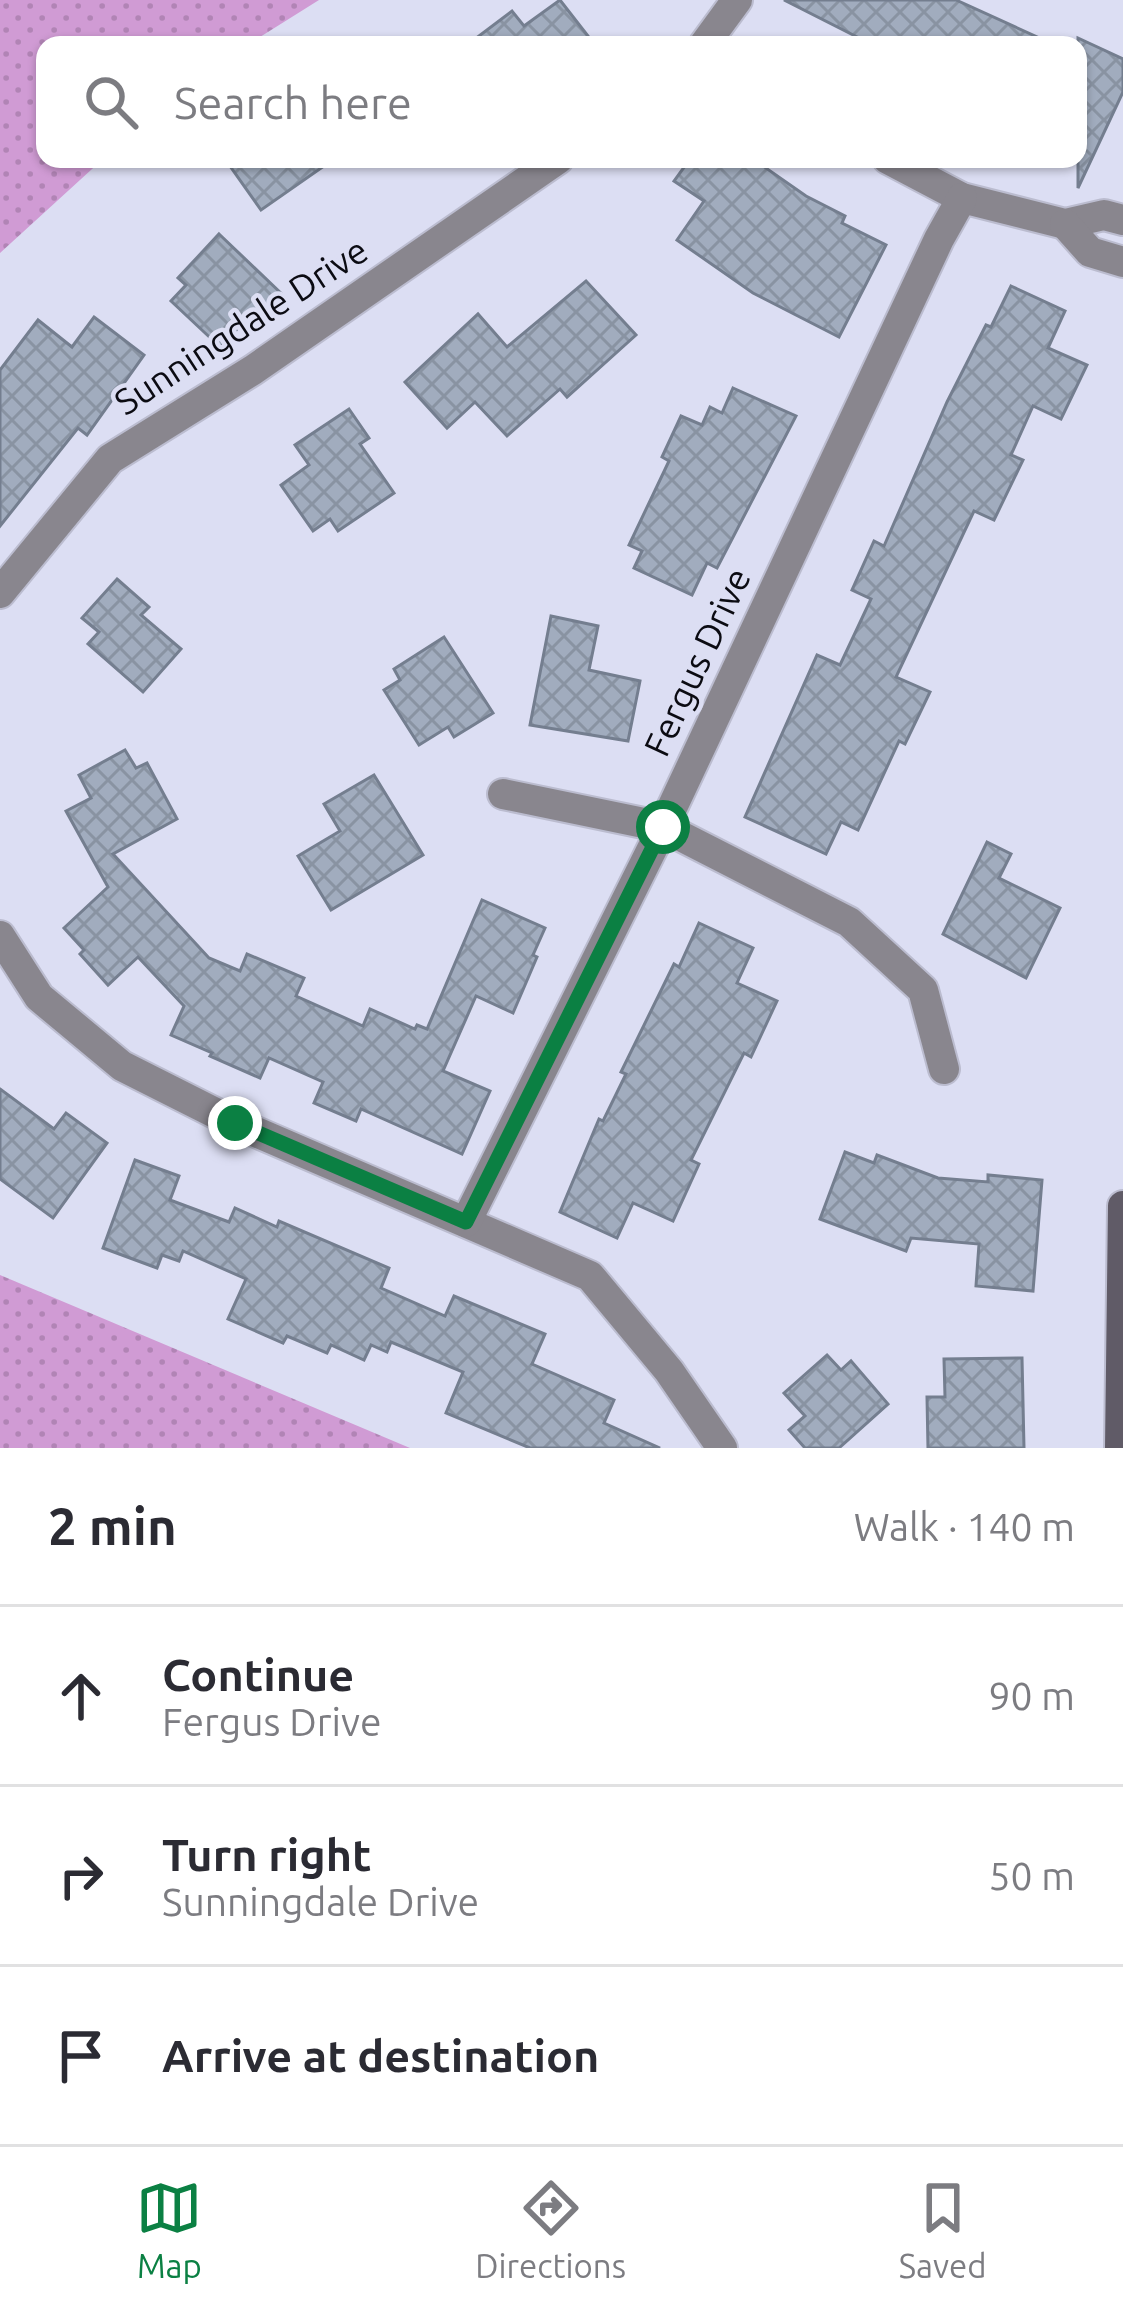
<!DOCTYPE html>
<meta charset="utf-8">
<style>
:root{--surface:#fff;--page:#f2f2f3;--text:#2b2b33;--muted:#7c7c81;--line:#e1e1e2;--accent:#0b8043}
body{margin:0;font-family:Ubuntu,sans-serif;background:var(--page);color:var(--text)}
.stop{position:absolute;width:36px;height:36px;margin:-27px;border:9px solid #0b8043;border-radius:50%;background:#fff}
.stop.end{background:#0b8043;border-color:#fff;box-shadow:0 3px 12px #0008}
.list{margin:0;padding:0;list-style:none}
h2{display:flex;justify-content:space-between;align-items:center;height:156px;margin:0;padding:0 48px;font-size:51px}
h2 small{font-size:39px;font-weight:400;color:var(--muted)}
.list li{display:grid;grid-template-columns:78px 1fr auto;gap:36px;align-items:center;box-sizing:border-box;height:180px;padding:0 48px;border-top:3px solid var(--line)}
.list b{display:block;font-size:45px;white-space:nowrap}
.list p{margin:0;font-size:39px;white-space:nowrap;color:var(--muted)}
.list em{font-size:39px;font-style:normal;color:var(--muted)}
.icon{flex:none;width:66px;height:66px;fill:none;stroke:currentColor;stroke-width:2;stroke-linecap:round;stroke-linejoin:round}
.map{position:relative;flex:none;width:1123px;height:1448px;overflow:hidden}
.search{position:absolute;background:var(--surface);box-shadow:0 3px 9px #0004;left:36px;right:36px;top:36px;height:132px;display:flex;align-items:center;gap:30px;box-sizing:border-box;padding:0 42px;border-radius:24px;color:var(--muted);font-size:45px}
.sheet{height:696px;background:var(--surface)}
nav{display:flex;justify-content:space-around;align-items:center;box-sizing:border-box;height:168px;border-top:3px solid var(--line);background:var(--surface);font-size:33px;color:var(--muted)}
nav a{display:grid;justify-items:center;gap:6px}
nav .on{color:var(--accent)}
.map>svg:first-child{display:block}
</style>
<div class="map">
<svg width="1123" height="1448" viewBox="0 0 1123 1448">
<defs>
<pattern id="grass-dots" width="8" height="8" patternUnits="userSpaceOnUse" patternTransform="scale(3)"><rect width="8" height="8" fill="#d09bd4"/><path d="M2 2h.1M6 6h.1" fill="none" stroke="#b184b5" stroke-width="1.8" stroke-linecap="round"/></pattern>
<pattern id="building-cross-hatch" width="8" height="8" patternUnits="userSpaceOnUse" patternTransform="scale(3)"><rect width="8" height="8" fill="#a1acbe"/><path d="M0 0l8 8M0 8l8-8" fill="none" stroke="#8993a2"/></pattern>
</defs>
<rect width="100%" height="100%" fill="#dcdef3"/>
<g fill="url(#grass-dots)">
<path d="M 0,0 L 319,0 L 247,45 L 45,45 L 45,159 L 103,159 L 0,253 Z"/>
<path d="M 0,1275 L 410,1448 L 0,1448 Z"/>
</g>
<g fill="url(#building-cross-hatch)" stroke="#747e8f" stroke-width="3">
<path d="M 560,0 L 595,45 L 467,45 L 512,11 L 524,26 Z"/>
<path d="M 784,0 L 956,0 L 1055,45 L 873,45 Z"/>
<path d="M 1078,38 L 1123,59 L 1123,92 L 1078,188 Z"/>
<path d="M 225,159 L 334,159 L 261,210 Z"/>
<path d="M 690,159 L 753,159 L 806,196 L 845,216 L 842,223 L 886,245 L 839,337 L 753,293 L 677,240 L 704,201 L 674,181 Z"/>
<path d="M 219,234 L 285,297 L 251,332 L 243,323 L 220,347 L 171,301 L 186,285 L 178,278 Z"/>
<path d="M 586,281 L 636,335 L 567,397 L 560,389 L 507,436 L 475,402 L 447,428 L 405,382 L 478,314 L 507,347 Z"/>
<path d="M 1011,286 L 1065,311 L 1048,348 L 1087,365 L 1061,419 L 1033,406 L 1011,455 L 1023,460 L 994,520 L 974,511 L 896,677 L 930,692 L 905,744 L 899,741 L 858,830 L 841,822 L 826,854 L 745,817 L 817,655 L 840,665 L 871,599 L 852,590 L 874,541 L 884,546 L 947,402 L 986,325 L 991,327 Z"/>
<path d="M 94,317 L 144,355 L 87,435 L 78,428 L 0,526 L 0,370 L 38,320 L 72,347 Z"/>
<path d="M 733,388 L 796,416 L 717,568 L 707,563 L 692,595 L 634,568 L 642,551 L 629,545 L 669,461 L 662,457 L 681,416 L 702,425 L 710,407 L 722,413 Z"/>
<path d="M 349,409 L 369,438 L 360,444 L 394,493 L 338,531 L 330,519 L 313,531 L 281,485 L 309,465 L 295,445 Z"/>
<path d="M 117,579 L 149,607 L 141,615 L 181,649 L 143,692 L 88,644 L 99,632 L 82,618 Z"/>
<path d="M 551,616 L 598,626 L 589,670 L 640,681 L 628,741 L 530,725 Z"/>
<path d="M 444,637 L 493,713 L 454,737 L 448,727 L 419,745 L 384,690 L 400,680 L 394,669 Z"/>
<path d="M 125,750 L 136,768 L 147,763 L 177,819 L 113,854 L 209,958 L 240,971 L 247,954 L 304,978 L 296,996 L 363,1026 L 370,1009 L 415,1029 L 417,1025 L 427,1029 L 482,900 L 545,928 L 533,955 L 537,957 L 513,1013 L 476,996 L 443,1071 L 490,1091 L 462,1154 L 361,1109 L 356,1121 L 314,1103 L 323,1082 L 269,1058 L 260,1078 L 210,1056 L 212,1053 L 171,1035 L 184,1006 L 138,957 L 108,985 L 80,954 L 84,950 L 64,928 L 108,887 L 66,811 L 91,798 L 79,775 Z"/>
<path d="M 374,775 L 423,855 L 331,910 L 298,856 L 340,831 L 324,804 Z"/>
<path d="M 987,842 L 1011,854 L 999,878 L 1060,908 L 1026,978 L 943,934 Z"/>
<path d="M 699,923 L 753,948 L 737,983 L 777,1001 L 751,1057 L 744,1053 L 691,1160 L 699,1164 L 673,1221 L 633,1203 L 617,1238 L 560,1212 L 599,1119 L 603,1121 L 626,1074 L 621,1072 L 674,964 L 679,967 Z"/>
<path d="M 0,1089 L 54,1129 L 66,1113 L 107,1143 L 53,1218 L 0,1179 Z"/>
<path d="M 845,1152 L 874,1163 L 877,1155 L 938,1178 L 988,1182 L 988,1175 L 1042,1180 L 1033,1291 L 976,1286 L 979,1244 L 911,1238 L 906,1251 L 820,1219 Z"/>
<path d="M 135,1160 L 179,1176 L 170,1200 L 229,1222 L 235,1208 L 277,1227 L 279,1221 L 389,1268 L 381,1288 L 445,1316 L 454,1296 L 545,1334 L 532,1364 L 614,1400 L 604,1423 L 660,1448 L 530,1448 L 446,1413 L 463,1372 L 391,1342 L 387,1352 L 371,1345 L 364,1360 L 331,1345 L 327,1353 L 287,1336 L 283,1343 L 228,1319 L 246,1279 L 183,1251 L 179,1261 L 162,1255 L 157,1268 L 103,1248 Z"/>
<path d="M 827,1355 L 841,1370 L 851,1361 L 888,1404 L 839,1448 L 805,1448 L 789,1430 L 805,1416 L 784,1393 Z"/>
<path d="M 1022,1358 L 1024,1448 L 928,1448 L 927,1397 L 945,1397 L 944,1359 Z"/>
</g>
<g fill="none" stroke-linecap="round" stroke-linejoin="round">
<defs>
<g id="minor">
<path d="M 704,45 L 737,0"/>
<path d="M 888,159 L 962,198 L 1065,224 L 1104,215 L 1123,220"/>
<path d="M 1065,224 L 1090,252 L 1123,262"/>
<path d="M 0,593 L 110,459 L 253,370 L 558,159"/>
<path d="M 503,794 L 663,827 L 849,922 L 923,990 L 944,1069"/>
<path d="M 0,936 L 39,997 L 122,1066 L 235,1123 L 590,1276 L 669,1371 L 722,1448"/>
<path d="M 466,1222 L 663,827 L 939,239 L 962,198"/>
</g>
<path id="secondary" d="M 1120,1448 L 1123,1206"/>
</defs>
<use href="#minor" stroke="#bbbccf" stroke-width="34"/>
<use href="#secondary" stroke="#bbbccf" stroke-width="34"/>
<use href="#minor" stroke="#89868e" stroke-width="30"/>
<use href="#secondary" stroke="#605b67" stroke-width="30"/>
</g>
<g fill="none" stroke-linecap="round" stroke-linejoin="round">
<path stroke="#0b8043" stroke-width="15" d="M 235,1123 L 466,1222 L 663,827"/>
</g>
<g text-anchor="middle" stroke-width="9" stroke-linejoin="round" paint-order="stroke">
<g font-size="36" fill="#0b0b12" stroke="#dcdef3">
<text transform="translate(241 326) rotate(-33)" y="13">Sunningdale Drive</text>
<text transform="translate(697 662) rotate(-65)" y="13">Fergus Drive</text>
</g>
</g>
</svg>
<div class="stop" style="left:663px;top:827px"></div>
<div class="stop end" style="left:235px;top:1123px"></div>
<div class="search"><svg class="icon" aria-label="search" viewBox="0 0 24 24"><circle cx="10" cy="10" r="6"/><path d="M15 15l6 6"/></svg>Search here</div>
</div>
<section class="sheet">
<h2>2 min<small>Walk · 140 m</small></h2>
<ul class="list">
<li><svg class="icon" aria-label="ahead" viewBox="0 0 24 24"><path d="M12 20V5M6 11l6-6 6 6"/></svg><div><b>Continue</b><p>Fergus Drive</p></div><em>90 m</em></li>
<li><svg class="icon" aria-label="right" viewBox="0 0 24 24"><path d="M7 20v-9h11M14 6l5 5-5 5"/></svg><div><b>Turn right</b><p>Sunningdale Drive</p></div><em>50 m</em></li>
<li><svg class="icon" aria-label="arrive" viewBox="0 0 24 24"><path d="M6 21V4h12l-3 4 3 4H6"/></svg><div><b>Arrive at destination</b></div></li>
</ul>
</section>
<nav>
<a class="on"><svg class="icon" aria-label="map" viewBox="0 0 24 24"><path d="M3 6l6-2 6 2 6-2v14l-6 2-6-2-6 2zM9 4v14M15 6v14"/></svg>Map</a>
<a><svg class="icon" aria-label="directions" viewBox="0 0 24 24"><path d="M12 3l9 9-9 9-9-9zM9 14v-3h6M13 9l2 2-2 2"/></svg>Directions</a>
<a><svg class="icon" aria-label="saved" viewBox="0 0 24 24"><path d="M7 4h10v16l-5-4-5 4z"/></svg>Saved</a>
</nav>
